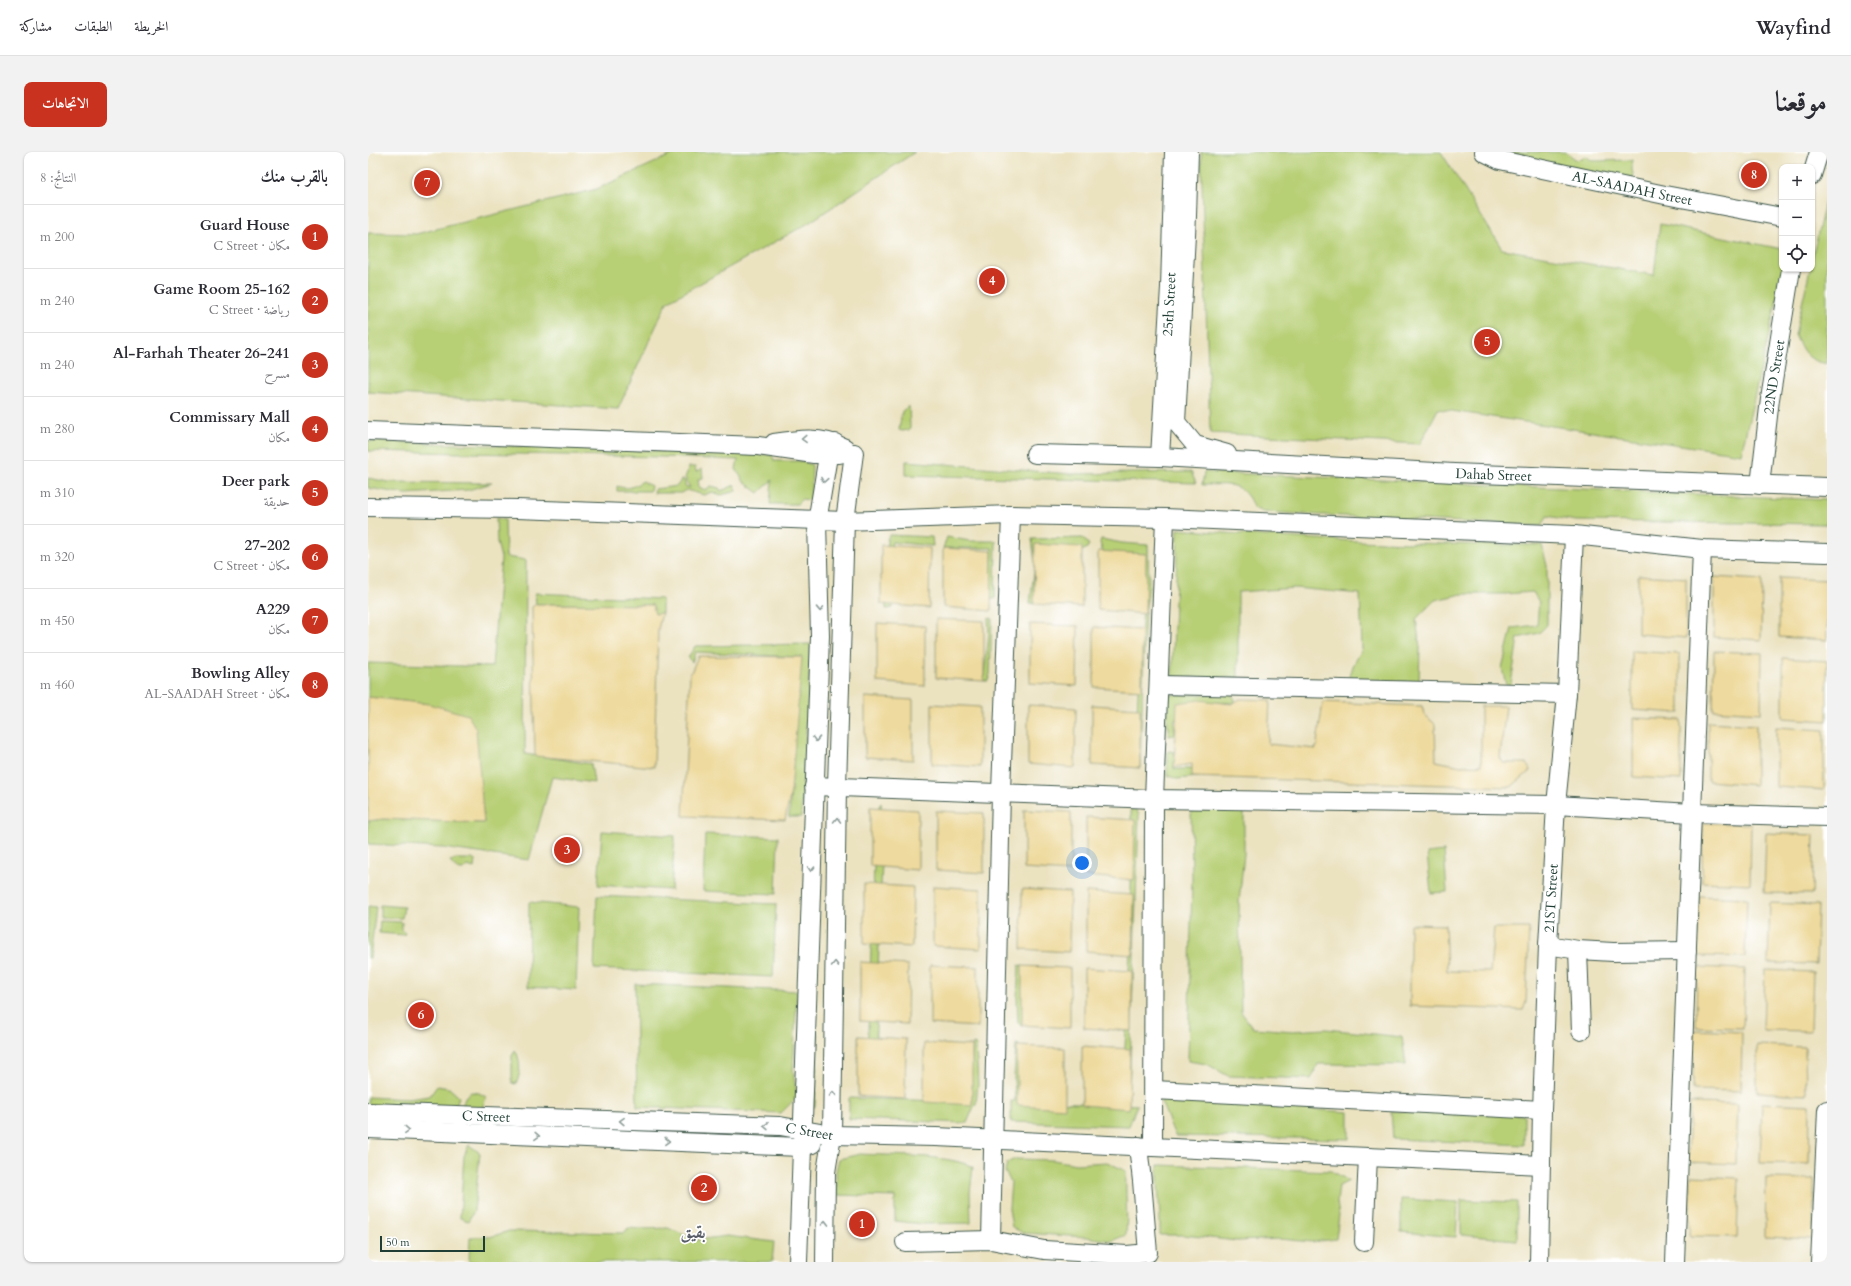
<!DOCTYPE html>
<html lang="ar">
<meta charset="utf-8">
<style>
:root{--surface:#fff;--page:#f2f2f3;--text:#2b2b33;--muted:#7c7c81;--line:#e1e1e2;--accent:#c8321e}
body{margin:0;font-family:Cardo,Amiri,serif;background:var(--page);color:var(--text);direction:rtl}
.controls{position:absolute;right:12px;top:12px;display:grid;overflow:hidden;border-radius:8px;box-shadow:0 1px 3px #0004}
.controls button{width:36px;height:36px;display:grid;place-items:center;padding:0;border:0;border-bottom:1px solid var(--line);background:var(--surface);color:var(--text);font:20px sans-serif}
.scale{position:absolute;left:12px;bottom:10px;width:105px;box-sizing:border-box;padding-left:4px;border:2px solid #1f3d34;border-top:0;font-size:11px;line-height:14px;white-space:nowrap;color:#1f3d34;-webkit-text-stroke:3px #fff;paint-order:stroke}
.you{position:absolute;left:714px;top:711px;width:14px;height:14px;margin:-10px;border:3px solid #fff;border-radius:50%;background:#1a73e8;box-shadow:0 0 0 6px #1a73e833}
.badge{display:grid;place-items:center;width:26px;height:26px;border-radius:50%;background:var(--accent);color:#fff;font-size:13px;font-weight:700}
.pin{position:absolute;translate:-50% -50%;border:2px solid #fff;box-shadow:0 1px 4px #0006}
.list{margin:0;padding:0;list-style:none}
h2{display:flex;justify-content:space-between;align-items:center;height:52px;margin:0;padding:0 16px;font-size:17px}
h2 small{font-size:13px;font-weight:400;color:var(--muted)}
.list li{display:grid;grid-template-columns:26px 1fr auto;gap:12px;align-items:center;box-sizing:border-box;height:64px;padding:0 16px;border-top:1px solid var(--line)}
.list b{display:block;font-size:15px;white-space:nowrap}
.list p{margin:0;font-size:13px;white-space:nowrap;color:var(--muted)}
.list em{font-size:13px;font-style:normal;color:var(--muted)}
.icon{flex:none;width:22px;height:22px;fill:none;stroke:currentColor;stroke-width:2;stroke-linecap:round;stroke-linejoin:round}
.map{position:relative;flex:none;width:1459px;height:1110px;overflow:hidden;direction:ltr;border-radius:8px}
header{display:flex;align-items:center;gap:24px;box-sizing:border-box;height:56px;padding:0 20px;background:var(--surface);border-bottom:1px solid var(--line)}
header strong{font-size:19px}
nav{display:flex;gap:22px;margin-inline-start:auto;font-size:14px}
.intro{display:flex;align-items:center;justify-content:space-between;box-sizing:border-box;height:96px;padding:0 24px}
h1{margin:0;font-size:28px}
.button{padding:10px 18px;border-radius:8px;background:var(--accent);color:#fff;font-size:14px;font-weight:700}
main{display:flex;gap:24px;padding:0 24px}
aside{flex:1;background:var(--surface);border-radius:8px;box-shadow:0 1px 3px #0004}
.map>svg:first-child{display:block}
</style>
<header>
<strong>Wayfind</strong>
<nav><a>الخريطة</a><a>الطبقات</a><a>مشاركة</a></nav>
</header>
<div class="intro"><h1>موقعنا</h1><a class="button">الاتجاهات</a></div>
<main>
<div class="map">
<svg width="1459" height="1110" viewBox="0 0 1459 1110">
<rect width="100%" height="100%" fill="#fff"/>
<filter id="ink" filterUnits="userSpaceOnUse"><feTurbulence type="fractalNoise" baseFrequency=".025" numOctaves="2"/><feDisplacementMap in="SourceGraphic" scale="8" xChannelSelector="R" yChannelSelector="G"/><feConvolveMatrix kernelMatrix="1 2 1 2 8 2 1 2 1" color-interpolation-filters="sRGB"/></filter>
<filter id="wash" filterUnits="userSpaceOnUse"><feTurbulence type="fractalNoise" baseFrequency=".012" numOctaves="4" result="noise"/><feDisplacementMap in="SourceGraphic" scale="16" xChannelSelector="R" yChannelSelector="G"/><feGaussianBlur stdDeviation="0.9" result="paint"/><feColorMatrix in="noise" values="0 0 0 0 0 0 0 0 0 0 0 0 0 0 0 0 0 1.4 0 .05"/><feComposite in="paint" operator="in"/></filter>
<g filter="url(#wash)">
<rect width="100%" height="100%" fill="#ebe2c0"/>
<g fill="#b7cf74" stroke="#6b8654">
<path d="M 310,0 L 547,0 L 439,72 L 299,150 L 250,257 L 0,240 L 0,81 L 48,82 L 229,37 Z"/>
<path d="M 833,0 L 1073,0 L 1134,97 L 1286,123 L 1292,72 L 1414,97 L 1414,117 L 1416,117 L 1373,302 L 1070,257 L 1052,292 L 842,281 Z"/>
<path d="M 1140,0 L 1197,0 L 1209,8 L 1218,4 L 1224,9 L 1264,8 L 1264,18 L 1266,25 L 1261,28 L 1139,2 Z"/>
<path d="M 1459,41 L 1459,212 C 1439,208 1435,200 1427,183 L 1442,117 L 1444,117 L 1444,107 Z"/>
<path d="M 541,254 L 542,275 L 541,278 L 534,279 L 531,278 L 534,259 Z"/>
<path d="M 0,289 L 404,303 L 406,309 L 434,309 L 444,313 L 443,344 L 442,348 L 434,347 L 429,352 L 402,352 L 404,328 L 391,341 L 376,330 L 368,317 L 370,308 L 293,305 L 0,299 Z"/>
<path d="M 538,309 L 703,322 L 823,320 L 828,331 L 538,323 Z"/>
<path d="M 321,315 L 327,315 L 328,320 L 334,317 L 335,326 L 330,327 L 331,335 L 337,338 L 343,334 L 351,336 L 353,339 L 367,333 L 369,339 L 353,343 L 344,340 L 336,343 L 318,338 L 313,341 L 286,341 L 287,337 L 309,334 L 314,327 L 317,329 L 317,334 L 322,336 L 317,326 Z"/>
<path d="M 836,320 L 1459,348 L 1459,372 L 1208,369 L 1179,364 L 1174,374 L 895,360 L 886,356 C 874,328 861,333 834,333 Z"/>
<path d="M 0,326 L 20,330 L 124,331 L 100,338 L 38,342 L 0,336 Z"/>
<path d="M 275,329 L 283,334 L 282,339 L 249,339 L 249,334 C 260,338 265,335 275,329 Z"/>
<path d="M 128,366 L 137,368 L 138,405 L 158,408 L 157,602 L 223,612 L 226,631 L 184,625 L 161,708 L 75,696 L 0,692 L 0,669 L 15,667 L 116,671 L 112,635 L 61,552 L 0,545 L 0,511 L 124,515 L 133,406 L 129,390 Z"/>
<path d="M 810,377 C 931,388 1052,393 1174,393 L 1179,414 L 1179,473 L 1171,481 L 1150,486 L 1143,532 L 1138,533 L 1134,516 L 1144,476 L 1169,473 L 1171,450 L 1165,440 L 1137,442 L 1094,442 L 1067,448 L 1048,467 L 1052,496 L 1051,530 L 981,528 L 985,514 L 994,497 L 992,442 L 927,436 L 870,440 L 870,526 L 804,525 Z"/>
<path d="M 521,383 L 564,385 L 565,394 L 524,390 L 522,398 L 525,456 L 518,457 L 517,433 L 519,388 Z"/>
<path d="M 579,385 L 602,389 L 628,389 L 627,446 L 623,448 L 624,396 L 575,396 Z"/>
<path d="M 715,386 L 721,393 L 718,397 L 711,400 L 670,443 L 666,452 L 662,451 L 667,412 L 664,387 Z"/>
<path d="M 733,387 L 754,391 L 780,393 L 781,434 L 777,462 L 772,616 L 766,613 L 778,402 L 735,400 L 732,391 Z"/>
<path d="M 167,441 L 294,447 L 294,461 L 287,462 L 284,453 L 168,452 Z"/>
<path d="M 624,466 L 622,522 L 620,529 L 616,529 C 616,509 623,488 620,467 Z"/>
<path d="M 443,492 L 433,665 L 421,665 L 433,505 L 327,500 L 324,510 L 320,506 L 327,494 Z"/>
<path d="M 862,541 L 867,547 L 866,551 L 827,549 L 814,553 L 806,570 L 807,583 L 801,584 L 799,570 L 801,542 L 824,543 Z"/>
<path d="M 800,599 L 807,600 L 806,617 L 828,617 L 831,625 L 808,627 L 799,623 Z"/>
<path d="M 513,651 L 515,680 L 506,933 L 498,933 L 508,659 Z"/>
<path d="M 851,654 L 876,658 L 876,702 L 871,750 L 873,860 L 885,876 L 925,879 L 958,877 L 1034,885 L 1038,913 L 950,912 L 943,927 L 860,924 L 839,912 L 820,909 L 824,726 L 823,655 Z"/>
<path d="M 763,657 L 768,657 L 771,663 L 761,942 L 753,944 C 762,848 764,752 763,657 Z"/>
<path d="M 234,679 L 307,684 L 303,738 L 230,733 Z"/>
<path d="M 337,682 L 410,685 L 408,742 L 335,739 Z"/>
<path d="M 1076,699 L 1079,740 L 1063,741 L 1059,701 Z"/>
<path d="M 88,707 L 103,707 L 107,708 L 106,716 L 99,714 L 95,718 C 88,718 85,714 82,709 Z"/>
<path d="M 229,744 L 408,752 L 405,825 L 226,817 Z"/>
<path d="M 161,750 L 211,755 L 208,838 L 160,835 Z"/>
<path d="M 12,753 L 36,755 L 34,766 L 12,766 Z"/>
<path d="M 0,754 L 8,755 L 2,806 L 0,806 Z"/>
<path d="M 12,769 L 34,770 L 34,778 L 37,781 L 36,783 L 11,781 Z"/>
<path d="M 651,813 L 654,814 L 656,853 L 654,873 L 650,871 L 649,845 Z"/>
<path d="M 267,832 L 429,839 L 425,919 L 429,945 L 413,961 L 269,955 Z"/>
<path d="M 448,880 L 450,883 L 447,955 L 445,955 Z"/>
<path d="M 605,892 L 608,893 L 610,932 L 608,952 L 607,952 L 599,971 L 481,967 L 481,946 L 604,950 L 603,925 Z"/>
<path d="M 648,892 L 651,893 L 652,949 L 769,953 L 761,974 L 643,970 L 643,949 L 647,949 L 646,925 Z"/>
<path d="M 147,898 C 153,907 153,923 148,932 L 144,931 L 144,904 Z"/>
<path d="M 69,934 L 81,936 L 91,945 L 86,958 L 0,955 L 0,945 L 40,947 L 62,944 Z"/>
<path d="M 103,940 L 111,941 L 118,945 L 115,955 L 108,957 L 94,956 L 97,945 Z"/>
<path d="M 792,947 L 981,960 L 981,987 L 807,984 Z"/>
<path d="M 1023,959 L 1156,963 L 1156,993 L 1025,987 Z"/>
<path d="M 101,993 L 112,1001 L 106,1059 L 100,1069 L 92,1066 L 96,1004 Z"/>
<path d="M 492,1002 C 522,1004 579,1002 605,1015 L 602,1041 L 603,1071 L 555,1072 L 527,1069 L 527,1045 L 469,1043 L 468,1019 L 471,1007 Z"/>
<path d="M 647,1007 L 685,1008 L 708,1012 L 739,1010 L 758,1019 C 757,1041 760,1062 758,1083 L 743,1089 L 719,1085 L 655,1081 L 644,1075 L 641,1056 L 643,1030 L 637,1020 L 639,1011 Z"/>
<path d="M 790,1013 L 964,1019 L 981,1029 L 971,1034 L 969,1050 L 971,1063 L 968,1087 L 944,1090 L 912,1087 L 869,1089 L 816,1083 L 792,1083 C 793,1060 789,1037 790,1013 Z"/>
<path d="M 1033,1047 L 1090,1050 L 1088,1085 L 1033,1080 Z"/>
<path d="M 1093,1048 L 1149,1050 L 1149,1088 L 1093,1083 Z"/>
<path d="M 260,1076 L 272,1077 L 300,1076 L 328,1088 L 359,1084 L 406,1090 L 404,1110 L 101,1110 L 102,1085 L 122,1085 L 141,1079 L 256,1081 Z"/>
</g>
<g fill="#eeda9e" stroke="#868c69">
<path d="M 667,392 L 714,395 L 714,455 L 666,452 Z"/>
<path d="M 513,393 L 562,396 L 561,456 L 513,452 Z"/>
<path d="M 575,396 L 624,399 L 623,459 L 575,455 Z"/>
<path d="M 730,399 L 778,402 L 777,462 L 730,458 Z"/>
<path d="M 1270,423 L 1318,426 L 1318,486 L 1270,482 Z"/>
<path d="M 1346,425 L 1394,428 L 1393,488 L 1346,485 Z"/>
<path d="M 1411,426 L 1459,428 L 1459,488 L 1411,485 Z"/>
<path d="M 168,452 L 285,453 L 287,462 L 294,461 L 290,477 L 286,615 L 167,604 L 164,455 Z"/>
<path d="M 568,467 L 616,469 L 616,529 L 568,526 Z"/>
<path d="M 509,471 L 557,474 L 557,534 L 509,530 Z"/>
<path d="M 662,472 L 710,474 L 709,534 L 662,531 Z"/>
<path d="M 726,475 L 774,478 L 774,538 L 726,535 Z"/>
<path d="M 1264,499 L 1312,502 L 1312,561 L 1264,558 Z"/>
<path d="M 1346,499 L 1394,501 L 1393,561 L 1345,558 Z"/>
<path d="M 330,504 L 434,505 L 423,639 L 417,668 L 315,664 L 322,523 Z"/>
<path d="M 1415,506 L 1459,509 L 1459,569 L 1415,566 Z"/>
<path d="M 0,545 L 61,552 L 100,563 L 108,577 L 116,671 L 15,667 L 0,669 Z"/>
<path d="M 497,545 L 545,548 L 545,608 L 497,605 Z"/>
<path d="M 872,547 L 902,548 L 900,592 L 948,597 L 955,550 L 1054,554 L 1056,562 L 1067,572 L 1068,609 L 1093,614 L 1113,613 L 1113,554 L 1138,554 L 1132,605 L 1135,611 L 1159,611 L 1162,619 L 1143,635 L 824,625 L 824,612 L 806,615 L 809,551 L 831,548 L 864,552 Z"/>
<path d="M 564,552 L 612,555 L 612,615 L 564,612 Z"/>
<path d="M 660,553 L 708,556 L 707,616 L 660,612 Z"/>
<path d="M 724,553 L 772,556 L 772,616 L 724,613 Z"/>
<path d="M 1265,566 L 1313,568 L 1313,628 L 1265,625 Z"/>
<path d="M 1340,570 L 1388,573 L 1388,633 L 1340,629 Z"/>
<path d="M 1408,575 L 1456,578 L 1456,638 L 1408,635 Z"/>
<path d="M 502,655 L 550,658 L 550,718 L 502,714 Z"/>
<path d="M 656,658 L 703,660 L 703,720 L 656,717 Z"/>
<path d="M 568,659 L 616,661 L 616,721 L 568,718 Z"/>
<path d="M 718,665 L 767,668 L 766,728 L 718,724 Z"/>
<path d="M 1335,671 L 1383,672 L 1382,732 L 1334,730 Z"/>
<path d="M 1398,681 L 1446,683 L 1444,742 L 1396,741 Z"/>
<path d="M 496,732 L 545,735 L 544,795 L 496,792 Z"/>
<path d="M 565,734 L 613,737 L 613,797 L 565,794 Z"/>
<path d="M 654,737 L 702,740 L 701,800 L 653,797 Z"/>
<path d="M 718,740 L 766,743 L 765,803 L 718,799 Z"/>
<path d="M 1331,744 L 1379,746 L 1377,805 L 1329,804 Z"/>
<path d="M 1402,751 L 1450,753 L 1448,812 L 1400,811 Z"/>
<path d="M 1042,772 L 1077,773 L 1079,819 L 1122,820 L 1126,776 L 1161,776 L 1158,850 L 1155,858 L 1042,854 Z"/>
<path d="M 492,810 L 540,813 L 539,872 L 492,869 Z"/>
<path d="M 562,813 L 610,815 L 610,875 L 562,872 Z"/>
<path d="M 654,814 L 702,816 L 702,876 L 654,873 Z"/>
<path d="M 1329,815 L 1377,817 L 1375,876 L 1328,875 Z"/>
<path d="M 716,816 L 764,819 L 764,879 L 716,876 Z"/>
<path d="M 1397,818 L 1445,820 L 1443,879 L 1395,878 Z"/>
<path d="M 1326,878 L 1374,880 L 1373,939 L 1325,938 Z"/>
<path d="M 490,884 L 538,887 L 537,947 L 490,944 Z"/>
<path d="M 556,891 L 604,894 L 604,953 L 556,950 Z"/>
<path d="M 1389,893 L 1437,895 L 1438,943 L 1389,940 Z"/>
<path d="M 649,894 L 697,896 L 697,956 L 649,953 Z"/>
<path d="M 714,894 L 762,897 L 761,957 L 714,953 Z"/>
<path d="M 1322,951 L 1370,952 L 1368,1012 L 1320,1010 Z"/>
<path d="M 1394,951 L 1442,953 L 1441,1012 L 1392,1011 Z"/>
<path d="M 1323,1024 L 1371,1026 L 1369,1085 L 1321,1084 Z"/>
<path d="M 1398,1026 L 1446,1027 L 1445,1087 L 1397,1085 Z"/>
</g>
</g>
<g filter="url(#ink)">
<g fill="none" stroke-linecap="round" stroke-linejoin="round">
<defs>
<g id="minor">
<path d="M 821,0 L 819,64 L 808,270 L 827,293 L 859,302"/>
<path id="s1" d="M 1116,0 L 1132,8 L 1297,43 L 1414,65"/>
<path d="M 1444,23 L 1451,0"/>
<path d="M 0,279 L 390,294 L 446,302 L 472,302"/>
<path d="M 406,291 C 432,287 452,284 477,296"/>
<path id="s2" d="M 667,302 L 792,305 L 1086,321 L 1459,335"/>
<path id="s3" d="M 792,305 L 802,135 L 806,0"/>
<path id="s4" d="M 1392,333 L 1402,247 L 1423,117"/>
<path d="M 0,355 L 149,357 L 477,369 L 643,363 L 797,366 L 1206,383 L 1334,397 L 1459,401"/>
<path d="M 791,533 L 1199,542"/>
<path d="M 446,634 L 786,647 L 1188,653 L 1324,661 L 1459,665"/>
<path d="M 1180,793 L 1210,798 L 1213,879"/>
<path d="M 1210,798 L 1245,800 L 1319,799"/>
<path d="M 786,938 L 1174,958"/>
<path id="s5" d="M 0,960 L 412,974 L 464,983 L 568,985 L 1173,1013"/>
<path d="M 0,977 L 433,995 L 444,992"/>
<path d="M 785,995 L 786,647 L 797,366"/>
<path d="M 623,1088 L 633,640 L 643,363"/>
<path d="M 537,1090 L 623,1088 L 676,1098 L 759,1103 L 780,1101 L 774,1029 L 770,994"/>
<path d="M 996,1090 L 1000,1005"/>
<path d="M 430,1110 L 452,484 L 449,370 L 460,304 L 467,291"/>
<path d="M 457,1110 L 458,1020 L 464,983 L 469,634 L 477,369 L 486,301"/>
<path id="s6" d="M 1171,1110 L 1174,958 L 1180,793 L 1188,653 L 1199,542 L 1206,383"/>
<path d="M 1307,1110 L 1334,397"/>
<path d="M 1452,1110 L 1459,958"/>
</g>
</defs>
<use href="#minor" stroke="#3e5649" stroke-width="20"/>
<use href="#minor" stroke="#fff" stroke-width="18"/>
</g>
<defs><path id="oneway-chevron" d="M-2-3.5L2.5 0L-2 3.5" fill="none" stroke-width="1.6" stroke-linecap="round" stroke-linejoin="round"/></defs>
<g stroke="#8f9e9a">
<use href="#oneway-chevron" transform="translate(436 287) rotate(178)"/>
<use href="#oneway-chevron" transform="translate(456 328) rotate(99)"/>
<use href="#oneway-chevron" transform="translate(452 457) rotate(88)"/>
<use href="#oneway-chevron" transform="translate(448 587) rotate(92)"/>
<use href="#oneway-chevron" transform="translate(469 668) rotate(-89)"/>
<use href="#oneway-chevron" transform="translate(443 717) rotate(92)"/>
<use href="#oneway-chevron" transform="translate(467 812) rotate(-89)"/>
<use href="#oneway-chevron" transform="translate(465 942) rotate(-89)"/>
<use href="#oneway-chevron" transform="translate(254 969) rotate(-178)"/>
<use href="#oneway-chevron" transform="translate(398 974) rotate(-179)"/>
<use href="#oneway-chevron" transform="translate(39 978) rotate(3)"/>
<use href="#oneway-chevron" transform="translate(169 984) rotate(2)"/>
<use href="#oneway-chevron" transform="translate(299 989) rotate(2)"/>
<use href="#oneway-chevron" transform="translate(457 1071) rotate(-89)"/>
</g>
</g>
<g text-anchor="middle" stroke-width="3.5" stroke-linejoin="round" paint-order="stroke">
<g font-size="14" fill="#1f3d34" stroke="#fff">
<text dy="5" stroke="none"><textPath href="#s1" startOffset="153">AL-SAADAH Street</textPath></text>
<text dy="5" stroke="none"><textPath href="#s3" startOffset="153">25th Street</textPath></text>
<text dy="5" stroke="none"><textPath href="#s4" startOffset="109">22ND Street</textPath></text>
<text dy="5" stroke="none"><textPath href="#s2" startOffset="459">Dahab Street</textPath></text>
<text dy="5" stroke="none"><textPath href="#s6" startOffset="364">21ST Street</textPath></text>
<text dy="5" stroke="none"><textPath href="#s5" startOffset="118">C Street</textPath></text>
<text dy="5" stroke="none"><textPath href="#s5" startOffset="442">C Street</textPath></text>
</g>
<g font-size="18" font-weight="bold" fill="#595d67" stroke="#fff">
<text x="325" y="1086">بقيق</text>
</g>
</g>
</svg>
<div class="controls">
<button>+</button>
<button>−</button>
<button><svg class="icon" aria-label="locate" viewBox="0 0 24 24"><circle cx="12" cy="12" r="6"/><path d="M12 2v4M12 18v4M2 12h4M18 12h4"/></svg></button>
</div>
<div class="scale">50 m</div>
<div class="you"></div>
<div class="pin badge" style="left:494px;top:1072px">1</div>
<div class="pin badge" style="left:336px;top:1036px">2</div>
<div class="pin badge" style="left:199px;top:698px">3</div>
<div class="pin badge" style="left:624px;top:129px">4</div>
<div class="pin badge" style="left:1119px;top:190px">5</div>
<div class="pin badge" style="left:53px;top:863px">6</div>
<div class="pin badge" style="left:59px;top:31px">7</div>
<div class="pin badge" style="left:1386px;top:23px">8</div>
</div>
<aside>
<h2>بالقرب منك<small>النتائج: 8</small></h2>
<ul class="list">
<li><span class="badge">1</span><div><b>Guard House</b><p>مكان · C Street</p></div><em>200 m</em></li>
<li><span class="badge">2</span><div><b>25-162 Game Room</b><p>رياضة · C Street</p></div><em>240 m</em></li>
<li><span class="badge">3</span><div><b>26-241 Al-Farhah Theater</b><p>مسرح</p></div><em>240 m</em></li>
<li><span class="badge">4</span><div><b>Commissary Mall</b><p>مكان</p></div><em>280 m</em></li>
<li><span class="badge">5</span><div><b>Deer park</b><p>حديقة</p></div><em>310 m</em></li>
<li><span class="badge">6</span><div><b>27-202</b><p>مكان · C Street</p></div><em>320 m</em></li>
<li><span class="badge">7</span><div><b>A229</b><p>مكان</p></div><em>450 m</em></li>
<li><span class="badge">8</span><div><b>Bowling Alley</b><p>مكان · AL-SAADAH Street</p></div><em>460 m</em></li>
</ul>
</aside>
</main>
